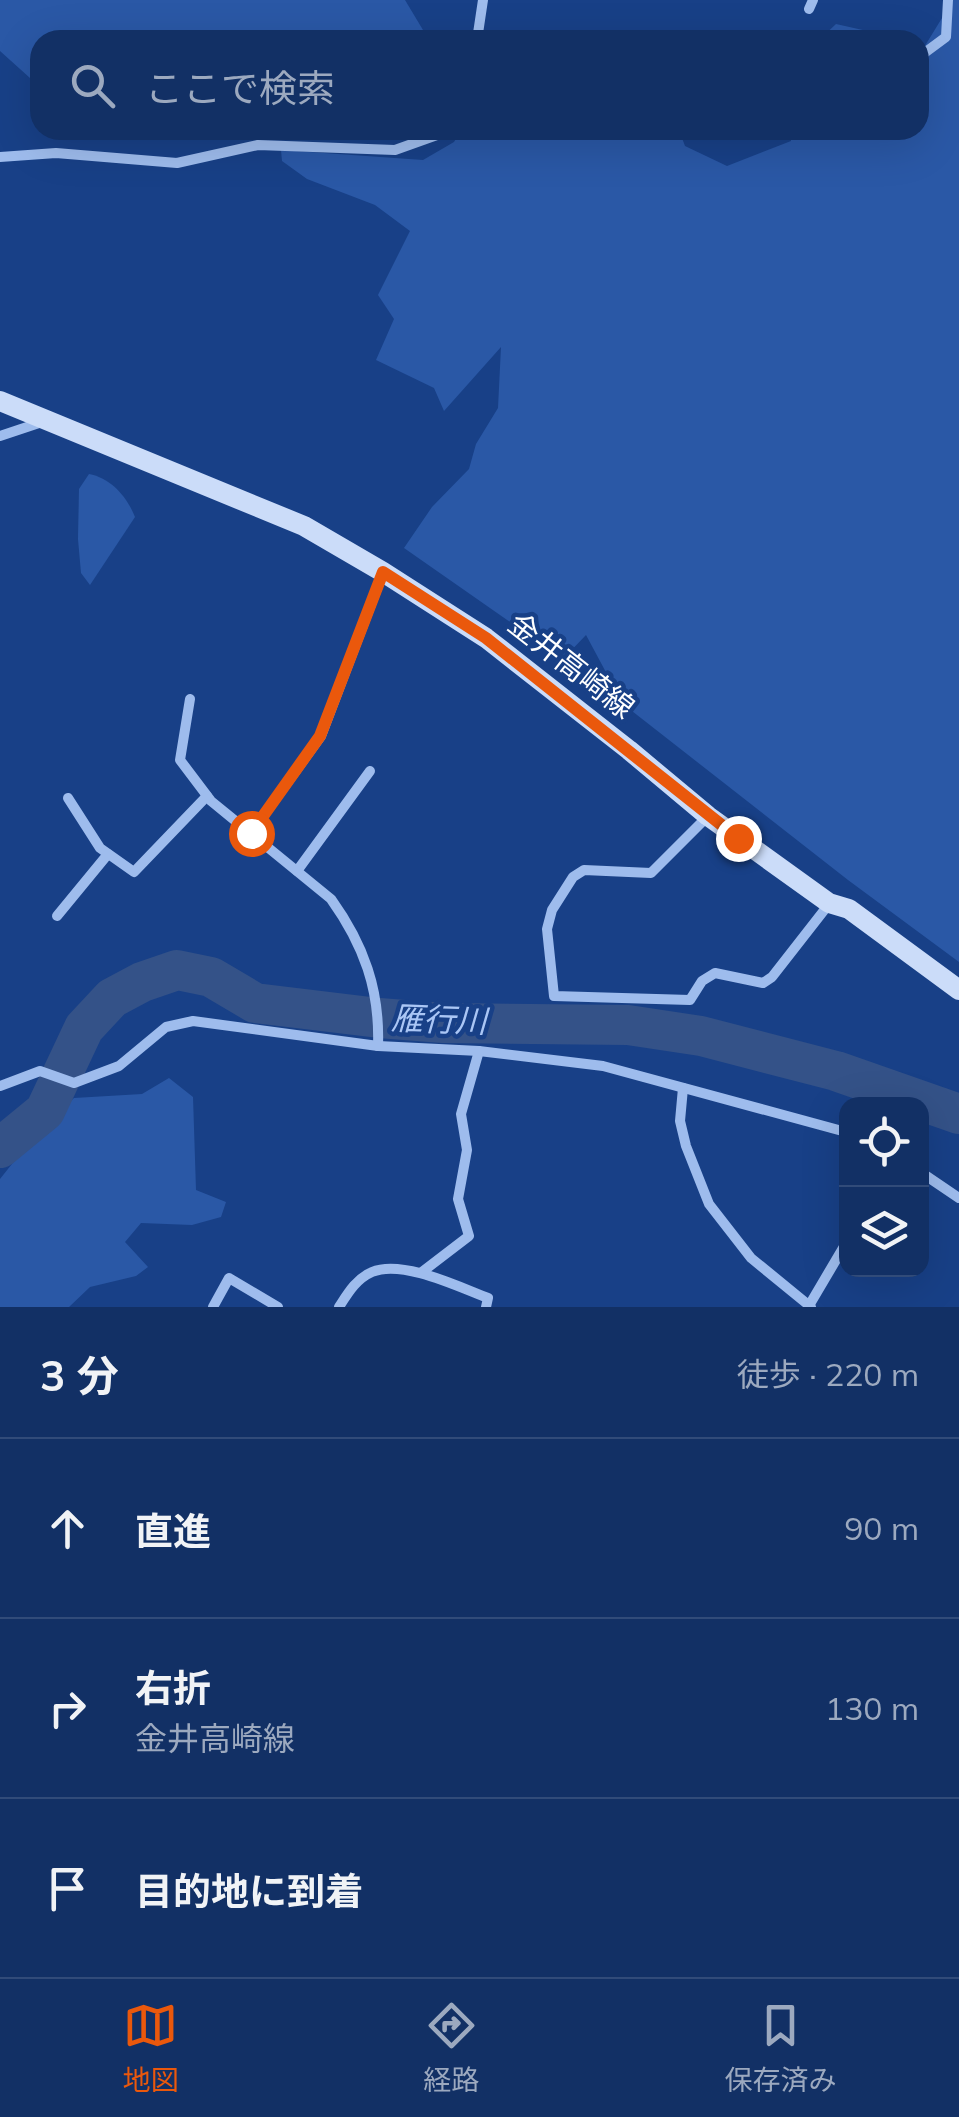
<!DOCTYPE html>
<html lang="ja">
<meta charset="utf-8">
<style>
:root{--surface:#123065;--page:#1f3c6e;--text:#f1f3f6;--muted:#9ca9bf;--line:#314b79;--accent:#ea580c}
body{margin:0;font-family:Mulish,"Noto Sans JP",sans-serif;background:var(--page);color:var(--text)}
.controls{position:absolute;right:30px;bottom:30px;display:grid;overflow:hidden;border-radius:20px;box-shadow:0 10px 40px #0002}
.controls button{width:90px;height:90px;display:grid;place-items:center;padding:0;border:0;border-bottom:2px solid var(--line);background:var(--surface);color:var(--text);font:50px sans-serif}
.stop{position:absolute;width:30px;height:30px;margin:-22px;border:8px solid #ea580c;border-radius:50%;background:#fff}
.stop.end{background:#ea580c;border-color:#fff;box-shadow:0 2px 10px #0008}
.list{margin:0;padding:0;list-style:none}
h2{display:flex;justify-content:space-between;align-items:center;height:130px;margin:0;padding:0 40px;font-size:42px}
h2 small{font-size:32px;font-weight:400;color:var(--muted)}
.list li{display:grid;grid-template-columns:65px 1fr auto;gap:30px;align-items:center;box-sizing:border-box;height:180px;padding:0 40px;border-top:2px solid var(--line)}
.list b{display:block;font-size:38px;white-space:nowrap}
.list p{margin:0;font-size:32px;white-space:nowrap;color:var(--muted)}
.list em{font-size:32px;font-style:normal;color:var(--muted)}
.icon{flex:none;width:55px;height:55px;fill:none;stroke:currentColor;stroke-width:2;stroke-linecap:round;stroke-linejoin:round}
.map{position:relative;flex:none;width:959px;height:1307px;overflow:hidden}
.search{position:absolute;background:var(--surface);box-shadow:0 10px 40px #0002;left:30px;right:30px;top:30px;height:110px;display:flex;align-items:center;gap:25px;box-sizing:border-box;padding:0 35px;border-radius:30px;color:var(--muted);font-size:38px}
.sheet{height:670px;background:var(--surface)}
nav{display:flex;justify-content:space-around;align-items:center;box-sizing:border-box;height:140px;border-top:2px solid var(--line);background:var(--surface);font-size:28px;color:var(--muted)}
nav a{display:grid;justify-items:center;gap:5px}
nav .on{color:var(--accent)}
.map>svg:first-child{display:block}
</style>
<div class="map">
<svg width="959" height="1307" viewBox="0 0 959 1307">
<rect width="100%" height="100%" fill="#184087"/>
<g fill="#2a58a6">
<path d="M 0,0 L 405,0 L 429,40 L 40,40 L 40,87 L 0,51 Z"/>
<path d="M 953,0 L 959,0 L 959,962 L 848,880 L 623,704 L 586,635 L 563,659 L 404,548 L 432,507 L 469,469 L 476,444 L 498,408 L 501,347 L 444,411 L 434,388 L 376,360 L 394,319 L 378,295 L 410,231 L 375,205 L 307,179 L 282,161 L 281,150 L 423,160 L 454,142 L 461,130 L 679,130 L 685,146 L 727,166 L 791,141 L 791,130 L 919,130 L 919,48 L 923,49 Z"/>
<path d="M 836,24 L 894,37 L 901,40 L 819,40 Z"/>
<path d="M 89,474 C 111,478 127,497 135,517 L 90,585 L 81,573 L 78,539 L 79,489 Z"/>
<path d="M 169,1078 L 193,1097 L 196,1190 L 226,1202 L 221,1217 L 192,1225 L 141,1223 L 125,1242 L 148,1267 L 136,1276 L 90,1287 L 69,1307 L 0,1307 L 0,1179 L 31,1140 L 74,1098 L 142,1094 Z"/>
</g>
<g fill="none" stroke-linecap="round" stroke-linejoin="round">
<path stroke="#345288" stroke-width="40" d="M 0,1148 L 45,1111 L 84,1028 L 112,998 L 142,982 L 177,970 L 211,977 L 255,1003 L 379,1018 L 443,1023 L 628,1025 L 701,1036 L 836,1071 L 959,1114"/>
<g stroke="#9ebced" stroke-width="10">
<path d="M 809,9 L 813,0"/>
<path d="M 477,40 L 483,0"/>
<path d="M 919,57 L 946,37 L 948,0"/>
<path d="M 0,157 L 56,153 L 177,163 L 258,145 L 395,150 L 451,130"/>
<path d="M 0,436 L 42,422"/>
<path d="M 190,699 L 180,760 L 211,801 L 331,899 C 364,945 380,990 378,1046"/>
<path d="M 68,798 L 100,848 L 134,872 L 207,796"/>
<path d="M 707,817 L 651,873 L 584,870 L 573,877 L 552,910 L 547,929 L 554,996 L 690,1000 L 702,981 L 715,973 L 763,983 L 772,977 L 829,904"/>
<path d="M 251,833 L 321,736 L 383,573"/>
<path d="M 297,871 L 370,771"/>
<path d="M 57,916 L 108,854"/>
<path d="M 0,1086 L 40,1071 L 74,1083 L 119,1066 L 166,1027 L 193,1021 L 378,1046 L 479,1051 L 603,1066 L 846,1132"/>
<path d="M 683,1088 L 680,1121 L 686,1146 L 709,1204 L 751,1258 L 811,1307"/>
<path d="M 922,1173 L 959,1198"/>
<path d="M 422,1272 L 469,1236 L 458,1199 L 467,1150 L 461,1114 L 479,1051"/>
<path d="M 810,1304 L 846,1243"/>
<path d="M 213,1307 L 229,1278 L 278,1307"/>
<path d="M 339,1307 C 348,1293 356,1279 372,1272 C 402,1259 459,1287 488,1298 L 486,1307"/>
</g>
<path stroke="#cbdcf9" stroke-width="20" d="M 0,401 L 304,526 L 383,572 L 486,638 L 629,750 L 708,816 L 829,903 L 849,909 L 959,990"/>
</g>
<g fill="none" stroke-linecap="round" stroke-linejoin="round">
<path stroke="#ea580c" stroke-width="12" d="M 251,833 L 320,736 L 383,572 L 486,638 L 738,838"/>
</g>
<g text-anchor="middle" stroke-width="9" stroke-linejoin="round" paint-order="stroke">
<g font-size="30" fill="#fff" stroke="#184087">
<text transform="translate(571 666) rotate(38)" y="10">金井高崎線</text>
</g>
<g font-size="32" font-style="italic" fill="#aac6f5" stroke="#184087">
<text transform="translate(439 1020) rotate(2)" y="11">雁行川</text>
</g>
</g>
</svg>
<div class="controls">
<button><svg class="icon" aria-label="locate" viewBox="0 0 24 24"><circle cx="12" cy="12" r="6"/><path d="M12 2v4M12 18v4M2 12h4M18 12h4"/></svg></button>
<button><svg class="icon" aria-label="layers" viewBox="0 0 24 24"><path d="M12 4l9 5-9 5-9-5zM3 14l9 5 9-5"/></svg></button>
</div>
<div class="stop" style="left:251px;top:833px"></div>
<div class="stop end" style="left:738px;top:838px"></div>
<div class="search"><svg class="icon" aria-label="search" viewBox="0 0 24 24"><circle cx="10" cy="10" r="6"/><path d="M15 15l6 6"/></svg>ここで検索</div>
</div>
<section class="sheet">
<h2>3 分<small>徒歩 · 220 m</small></h2>
<ul class="list">
<li><svg class="icon" aria-label="ahead" viewBox="0 0 24 24"><path d="M12 20V5M6 11l6-6 6 6"/></svg><div><b>直進</b></div><em>90 m</em></li>
<li><svg class="icon" aria-label="right" viewBox="0 0 24 24"><path d="M7 20v-9h11M14 6l5 5-5 5"/></svg><div><b>右折</b><p>金井高崎線</p></div><em>130 m</em></li>
<li><svg class="icon" aria-label="arrive" viewBox="0 0 24 24"><path d="M6 21V4h12l-3 4 3 4H6"/></svg><div><b>目的地に到着</b></div></li>
</ul>
</section>
<nav>
<a class="on"><svg class="icon" aria-label="map" viewBox="0 0 24 24"><path d="M3 6l6-2 6 2 6-2v14l-6 2-6-2-6 2zM9 4v14M15 6v14"/></svg>地図</a>
<a><svg class="icon" aria-label="directions" viewBox="0 0 24 24"><path d="M12 3l9 9-9 9-9-9zM9 14v-3h6M13 9l2 2-2 2"/></svg>経路</a>
<a><svg class="icon" aria-label="saved" viewBox="0 0 24 24"><path d="M7 4h10v16l-5-4-5 4z"/></svg>保存済み</a>
</nav>
